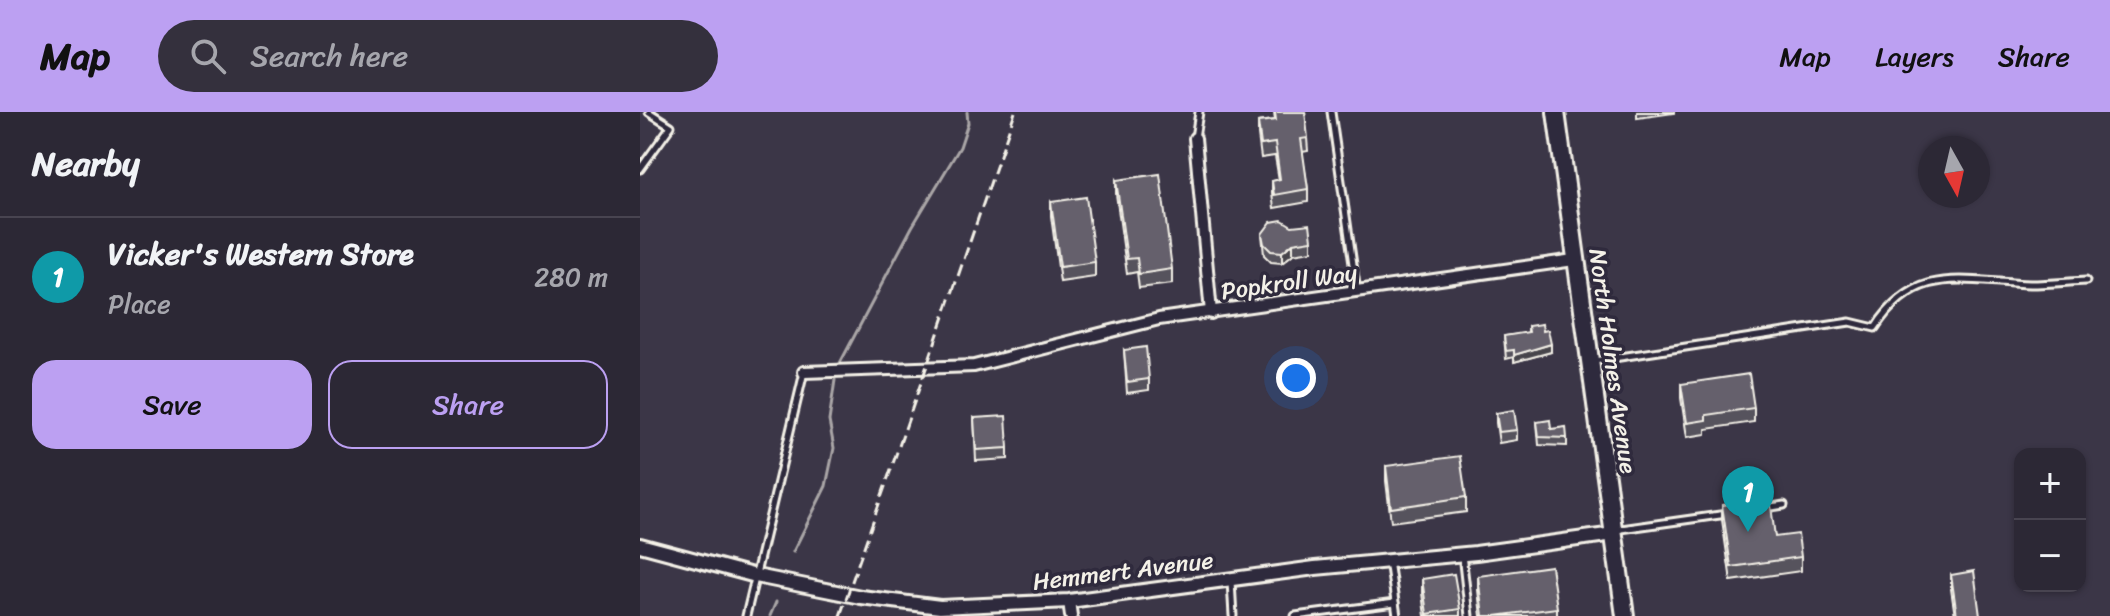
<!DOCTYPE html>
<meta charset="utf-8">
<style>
:root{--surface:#2c2835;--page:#34303d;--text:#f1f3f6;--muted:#a6a6ad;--line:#484450;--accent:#bca0f2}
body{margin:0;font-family:Sriracha,sans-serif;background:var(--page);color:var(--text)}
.controls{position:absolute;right:24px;bottom:24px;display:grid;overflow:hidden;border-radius:16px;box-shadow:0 2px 6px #0004}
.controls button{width:72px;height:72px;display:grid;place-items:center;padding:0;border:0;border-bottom:2px solid var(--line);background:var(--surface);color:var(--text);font:40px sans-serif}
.compass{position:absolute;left:1278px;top:24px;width:72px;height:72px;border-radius:50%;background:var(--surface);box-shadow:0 2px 6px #0004;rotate:172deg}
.you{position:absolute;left:656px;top:266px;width:28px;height:28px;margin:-20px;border:6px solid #fff;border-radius:50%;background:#1a73e8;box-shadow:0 0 0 12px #1a73e833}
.badge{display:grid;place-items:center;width:52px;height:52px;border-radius:50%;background:var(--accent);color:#fff;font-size:26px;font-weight:700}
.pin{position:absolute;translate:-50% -66px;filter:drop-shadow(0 2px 4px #0008)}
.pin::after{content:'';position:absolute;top:42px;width:28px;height:24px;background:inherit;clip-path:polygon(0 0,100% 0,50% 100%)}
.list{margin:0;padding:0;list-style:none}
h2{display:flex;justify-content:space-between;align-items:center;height:104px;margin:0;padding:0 32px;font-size:34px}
h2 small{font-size:26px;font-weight:400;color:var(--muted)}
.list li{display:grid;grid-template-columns:52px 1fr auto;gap:24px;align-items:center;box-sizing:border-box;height:120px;padding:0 32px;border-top:2px solid var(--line)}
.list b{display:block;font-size:30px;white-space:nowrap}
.list p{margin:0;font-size:26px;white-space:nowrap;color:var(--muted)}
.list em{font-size:26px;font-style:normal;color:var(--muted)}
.actions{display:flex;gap:16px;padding:24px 32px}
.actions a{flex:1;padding:18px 0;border:2px solid var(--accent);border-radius:24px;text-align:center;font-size:28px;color:var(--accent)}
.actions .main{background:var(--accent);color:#111}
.icon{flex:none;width:44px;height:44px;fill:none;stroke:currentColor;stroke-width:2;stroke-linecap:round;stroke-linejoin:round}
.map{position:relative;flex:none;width:1470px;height:504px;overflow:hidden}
header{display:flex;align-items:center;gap:48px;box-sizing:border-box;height:112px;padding:0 40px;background:var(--accent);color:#111}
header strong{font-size:38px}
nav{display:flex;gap:44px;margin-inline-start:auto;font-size:28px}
.search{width:560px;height:72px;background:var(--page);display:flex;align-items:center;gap:20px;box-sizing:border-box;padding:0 28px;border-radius:44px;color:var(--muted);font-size:30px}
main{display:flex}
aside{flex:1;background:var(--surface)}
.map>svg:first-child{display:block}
</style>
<header>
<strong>Map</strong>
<div class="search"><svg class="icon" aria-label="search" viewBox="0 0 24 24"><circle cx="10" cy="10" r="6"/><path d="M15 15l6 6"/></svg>Search here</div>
<nav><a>Map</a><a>Layers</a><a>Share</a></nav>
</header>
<main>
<aside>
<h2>Nearby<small></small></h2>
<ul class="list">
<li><span class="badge" style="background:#0f9aa8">1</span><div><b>Vicker's Western Store</b><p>Place</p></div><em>280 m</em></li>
</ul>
<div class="actions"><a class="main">Save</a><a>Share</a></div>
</aside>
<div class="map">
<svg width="1470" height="504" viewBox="0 0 1470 504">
<rect width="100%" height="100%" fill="#3b3647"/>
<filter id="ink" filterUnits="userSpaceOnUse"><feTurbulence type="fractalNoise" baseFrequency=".0125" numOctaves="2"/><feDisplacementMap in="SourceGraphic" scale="16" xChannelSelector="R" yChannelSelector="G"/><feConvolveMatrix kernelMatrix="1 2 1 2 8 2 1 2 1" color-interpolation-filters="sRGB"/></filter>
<g filter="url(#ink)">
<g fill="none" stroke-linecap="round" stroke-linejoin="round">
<g stroke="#aaa6a7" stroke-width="3">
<path d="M 198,255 L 272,115 L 320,35 L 328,11 L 327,0"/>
<path d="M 153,440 L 186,374 L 194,336 L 189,309 L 195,268"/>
<path d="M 130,504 L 136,490"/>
</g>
<defs>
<g id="service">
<path d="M 691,0 L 717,180"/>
<path d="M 555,26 L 559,0"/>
<path d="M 0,57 L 31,14 L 9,0"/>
<path d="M 954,249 L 1210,210 L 1235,216 C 1277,151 1323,170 1390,172 C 1408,172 1427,170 1446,169"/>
<path d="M 1125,396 L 1144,393"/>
<path d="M 974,418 L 1087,402"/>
<path d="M 822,442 L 829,504"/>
<path d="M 749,448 L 757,504"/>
<path d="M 591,469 L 593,504"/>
<path d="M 106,504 L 164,260"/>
<path d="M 655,504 L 755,491"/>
</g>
<g id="minor">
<path d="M 555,26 L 571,201"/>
<path d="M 164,260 L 334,254 L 519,207 L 934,148"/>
<path d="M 429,489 L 431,504"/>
</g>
<path id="tertiary" d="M 0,433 L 116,464 L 221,485 L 300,495 L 429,489 L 675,456 L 836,441 L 974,422"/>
<path id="primary" d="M 916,0 L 985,504"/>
</defs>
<use href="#service" stroke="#f4f1e8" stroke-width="11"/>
<use href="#minor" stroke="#f4f1e8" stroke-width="16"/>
<use href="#tertiary" stroke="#f4f1e8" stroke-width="18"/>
<use href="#primary" stroke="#f4f1e8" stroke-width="22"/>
<use href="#service" stroke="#2f2a3d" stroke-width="5"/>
<use href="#minor" stroke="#2f2a3d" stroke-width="10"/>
<use href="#tertiary" stroke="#2f2a3d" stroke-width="12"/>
<use href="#primary" stroke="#2f2a3d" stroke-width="16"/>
<path stroke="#f4f1e8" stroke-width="3" stroke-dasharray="12 6" stroke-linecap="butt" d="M 200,504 L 375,0"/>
</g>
<g fill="#57535d" stroke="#f4f1e8" stroke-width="2">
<path d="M 634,0 L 665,0 L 668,39 L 662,40 L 668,77 L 668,90 L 634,96 L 632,81 L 632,69 L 639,68 L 635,44 L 621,46 L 618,23 L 618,10 L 635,8 Z"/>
<path d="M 997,0 L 1034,0 L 1034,1 L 997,6 Z"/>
<path d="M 476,68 L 532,157 L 532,172 L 499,176 L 497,160 L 487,162 L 476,82 Z"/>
<path d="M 411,90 L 455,150 L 455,165 L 420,170 L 411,104 Z"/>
<path d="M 622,122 L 672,128 L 672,139 L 653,142 L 642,151 L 631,150 L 624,143 Z"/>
<path d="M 888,214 L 903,219 L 911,240 L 874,250 L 874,245 L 866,247 L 864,224 L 888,221 Z"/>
<path d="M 484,238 L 509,267 L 509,278 L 487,281 Z"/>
<path d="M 1041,272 L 1114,296 L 1114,310 L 1066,317 L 1066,322 L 1047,325 L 1041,286 Z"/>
<path d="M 856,301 L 877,318 L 877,328 L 859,331 L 856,311 Z"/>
<path d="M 334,306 L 368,336 L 368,347 L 336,349 Z"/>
<path d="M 897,310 L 927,326 L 927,334 L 899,333 Z"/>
<path d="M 746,354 L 826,385 L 826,400 L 751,410 L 746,369 Z"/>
<path d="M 1082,393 L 1135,425 L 1161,445 L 1161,459 L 1091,469 L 1082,408 Z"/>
<path d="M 1311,463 L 1340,504 L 1315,504 L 1311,477 Z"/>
<path d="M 838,464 L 917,496 L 917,504 L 841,504 L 838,478 Z"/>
<path d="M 782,467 L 820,497 L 820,504 L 785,504 L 782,481 Z"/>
</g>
<g fill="#47444c" stroke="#f4f1e8" stroke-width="2">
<path d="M 653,131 L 653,142 L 642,151 L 642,140 Z"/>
<path d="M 911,232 L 911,240 L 874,250 L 874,243 Z"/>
</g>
<g fill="#65616c" stroke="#f4f1e8" stroke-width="2">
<path d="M 635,0 L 665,0 L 668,26 L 661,27 L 668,77 L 634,83 L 632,69 L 640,67 L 635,31 L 621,33 L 618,10 L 636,8 Z"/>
<path d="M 520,62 L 532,157 L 499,162 L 497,146 L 487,147 L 476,68 Z"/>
<path d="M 446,85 L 455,150 L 420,155 L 411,90 Z"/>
<path d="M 642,108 L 652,114 L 670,112 L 672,128 L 653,131 L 642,140 L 631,139 L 624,132 L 622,122 L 631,110 Z"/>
<path d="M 902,212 L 903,219 L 908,218 L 911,232 L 874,243 L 874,238 L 866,239 L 864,224 L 889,220 L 888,214 Z"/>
<path d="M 506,235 L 509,267 L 487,270 L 484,238 Z"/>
<path d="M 1109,262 L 1114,296 L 1066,303 L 1066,308 L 1047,311 L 1041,272 Z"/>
<path d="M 874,298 L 877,318 L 859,320 L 856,301 Z"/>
<path d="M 366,304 L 368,336 L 336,338 L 334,306 Z"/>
<path d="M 910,308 L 911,317 L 926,315 L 927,326 L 899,325 L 897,310 Z"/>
<path d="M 820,344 L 826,385 L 751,396 L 746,354 Z"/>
<path d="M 1130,386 L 1135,425 L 1158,422 L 1161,445 L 1091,455 L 1082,393 Z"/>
<path d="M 911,454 L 917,496 L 855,504 L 843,504 L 838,464 Z"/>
<path d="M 1334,459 L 1340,504 L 1317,504 L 1311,463 Z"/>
<path d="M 814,462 L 820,497 L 787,502 L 782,467 Z"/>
</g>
</g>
<g text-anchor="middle" stroke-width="7" stroke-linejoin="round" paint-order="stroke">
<g font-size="24" fill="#f4f1e8" stroke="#2f2a3d">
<text transform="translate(649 170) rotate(-8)" y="8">Popkroll Way</text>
<text transform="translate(973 249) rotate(82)" y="8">North Holmes Avenue</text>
<text transform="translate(483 459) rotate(-7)" y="8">Hemmert Avenue</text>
</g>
</g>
</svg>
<div class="controls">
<button>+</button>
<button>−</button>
</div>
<svg class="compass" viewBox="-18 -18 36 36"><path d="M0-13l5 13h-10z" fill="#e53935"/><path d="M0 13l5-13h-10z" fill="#a6a6ad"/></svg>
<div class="you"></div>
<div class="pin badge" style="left:1108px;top:420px;background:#0f9aa8">1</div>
</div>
</main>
